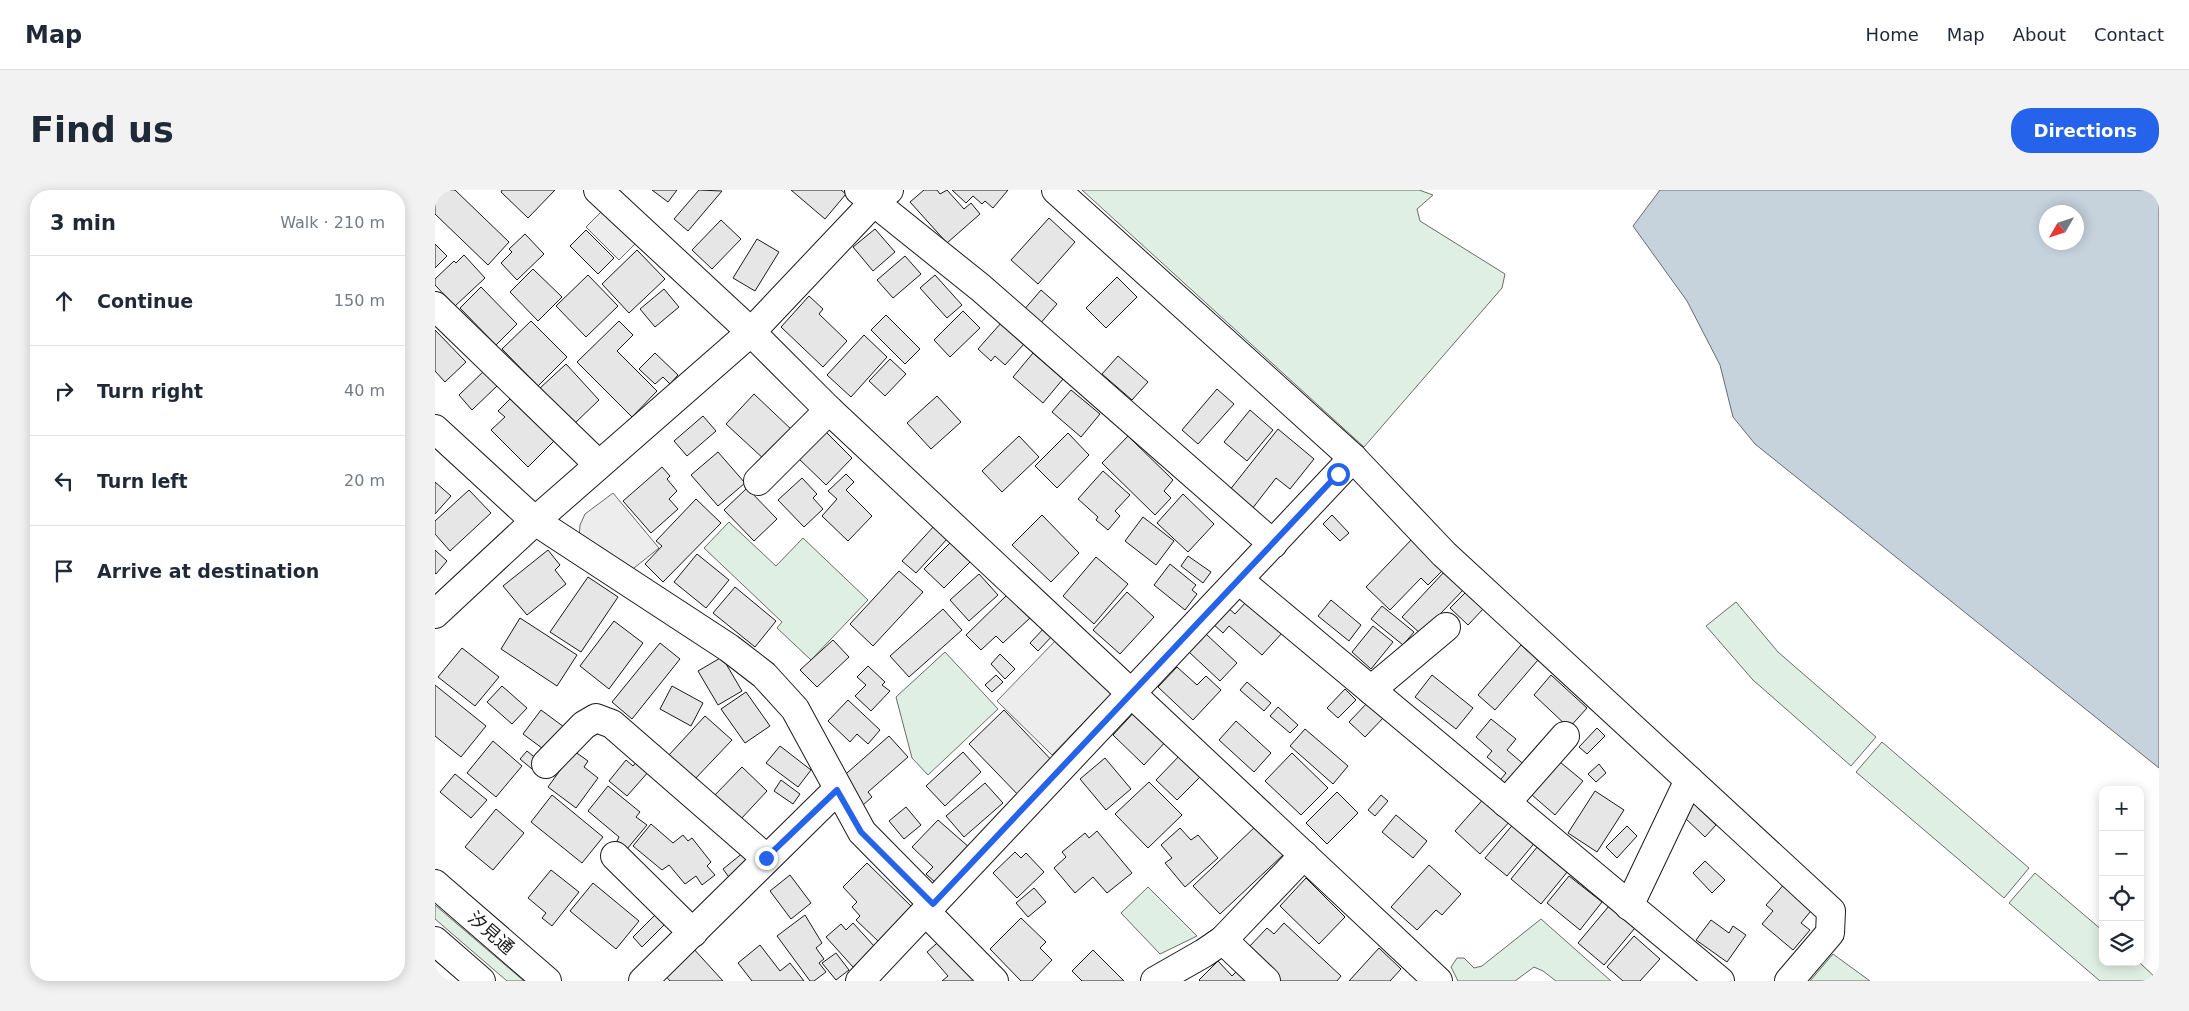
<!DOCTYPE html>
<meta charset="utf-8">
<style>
:root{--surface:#fff;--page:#f2f2f3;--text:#1f2937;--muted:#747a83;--line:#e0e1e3;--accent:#2563eb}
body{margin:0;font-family:"DejaVu Sans","Noto Sans JP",sans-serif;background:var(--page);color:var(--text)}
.controls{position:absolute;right:15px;bottom:15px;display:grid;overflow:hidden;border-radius:10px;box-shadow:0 2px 12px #0003}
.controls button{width:45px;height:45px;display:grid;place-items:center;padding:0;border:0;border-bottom:1px solid var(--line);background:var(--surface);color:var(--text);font:25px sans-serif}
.compass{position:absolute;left:1604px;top:15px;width:45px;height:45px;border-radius:50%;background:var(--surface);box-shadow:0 2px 12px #0003;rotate:231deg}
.stop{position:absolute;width:15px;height:15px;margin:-11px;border:4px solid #2563eb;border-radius:50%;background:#fff}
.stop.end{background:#2563eb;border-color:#fff;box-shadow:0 1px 5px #0008}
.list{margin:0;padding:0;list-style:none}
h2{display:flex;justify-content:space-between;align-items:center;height:65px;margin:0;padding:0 20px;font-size:21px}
h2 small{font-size:16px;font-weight:400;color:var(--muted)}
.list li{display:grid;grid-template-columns:32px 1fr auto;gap:15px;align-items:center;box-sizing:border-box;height:90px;padding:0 20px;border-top:1px solid var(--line)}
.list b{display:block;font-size:19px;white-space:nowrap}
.list em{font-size:16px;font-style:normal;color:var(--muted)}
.icon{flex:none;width:28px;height:28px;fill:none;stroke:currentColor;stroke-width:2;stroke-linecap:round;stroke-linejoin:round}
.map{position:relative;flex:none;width:1724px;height:791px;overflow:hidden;border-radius:20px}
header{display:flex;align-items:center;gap:30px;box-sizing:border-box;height:70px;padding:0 25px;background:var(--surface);border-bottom:1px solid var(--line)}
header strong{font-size:24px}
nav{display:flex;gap:28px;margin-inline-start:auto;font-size:18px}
.intro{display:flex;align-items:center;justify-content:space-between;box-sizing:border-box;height:120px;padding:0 30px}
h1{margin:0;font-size:35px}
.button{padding:12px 22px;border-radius:20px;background:var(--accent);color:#fff;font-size:18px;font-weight:700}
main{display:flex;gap:30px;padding:0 30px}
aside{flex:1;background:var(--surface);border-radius:20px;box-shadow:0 2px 12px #0003}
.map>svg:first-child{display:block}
</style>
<header>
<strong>Map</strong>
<nav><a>Home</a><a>Map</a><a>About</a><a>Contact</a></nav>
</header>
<div class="intro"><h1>Find us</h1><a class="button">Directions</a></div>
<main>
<aside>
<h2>3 min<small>Walk · 210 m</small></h2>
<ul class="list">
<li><svg class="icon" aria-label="ahead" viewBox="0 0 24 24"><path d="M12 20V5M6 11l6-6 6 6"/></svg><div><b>Continue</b></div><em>150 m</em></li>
<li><svg class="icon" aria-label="right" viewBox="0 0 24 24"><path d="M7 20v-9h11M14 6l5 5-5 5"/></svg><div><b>Turn right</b></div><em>40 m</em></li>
<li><svg class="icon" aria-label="left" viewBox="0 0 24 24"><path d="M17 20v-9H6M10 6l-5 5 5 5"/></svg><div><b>Turn left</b></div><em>20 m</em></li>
<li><svg class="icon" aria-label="arrive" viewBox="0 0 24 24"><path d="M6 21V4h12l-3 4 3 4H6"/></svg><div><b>Arrive at destination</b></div></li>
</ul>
</aside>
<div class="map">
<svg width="1724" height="791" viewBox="0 0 1724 791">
<rect width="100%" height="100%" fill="#fff"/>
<g fill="#e0efe3" stroke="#6a6a6a">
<path d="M 647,0 L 984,0 L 998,5 L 982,19 L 985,31 L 1070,84 L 1067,98 L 929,257 Z"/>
<path d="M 294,332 L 341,376 L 368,348 L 433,410 L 376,470 L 342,438 L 347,432 L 269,358 Z"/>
<path d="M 1301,412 L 1343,462 L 1441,547 L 1416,576 L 1318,490 L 1271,436 Z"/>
<path d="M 510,462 L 563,519 L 493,585 L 477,568 L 461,507 Z"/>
<path d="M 1447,552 L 1594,678 L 1569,708 L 1421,582 Z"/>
<path d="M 1600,683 L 1668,741 L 1668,772 L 1704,772 L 1724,791 L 1665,791 L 1574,713 Z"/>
<path d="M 713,697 L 762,746 L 725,764 L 686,723 Z"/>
<path d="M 0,715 L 89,791 L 72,791 L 0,729 Z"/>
<path d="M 1106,729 L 1176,791 L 1121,791 L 1108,781 L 1099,777 L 1080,791 L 1023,791 L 1016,777 L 1022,768 L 1029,768 L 1039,778 L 1047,776 Z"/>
<path d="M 1398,764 L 1435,791 L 1375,791 Z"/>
</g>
<g fill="#ededed" stroke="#6a6a6a">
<path d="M 170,18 L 203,51 L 184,70 L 151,37 Z"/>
<path d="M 178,303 L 224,358 L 194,382 L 144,349 L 145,335 L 150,324 Z"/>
<path d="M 622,449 L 677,503 L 617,565 L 562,511 Z"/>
</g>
<path fill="#c6d2dc" stroke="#6a6a6a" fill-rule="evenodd" d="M 1225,0 L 1724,0 L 1724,578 L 1320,254 L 1298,227 L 1285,175 L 1252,111 L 1198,36 ZM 1612,22 L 1642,22 L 1642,52 L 1612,52 Z"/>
<g fill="#e6e6e6" stroke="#1a1a1a">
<path d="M 0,0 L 20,0 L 74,52 L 53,75 L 0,24 Z"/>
<path d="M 67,0 L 120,0 L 93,28 L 66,2 Z"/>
<path d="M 217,0 L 242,0 L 233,12 Z"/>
<path d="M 264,0 L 287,1 L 253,41 L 239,29 Z"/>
<path d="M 356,0 L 406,0 L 411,4 L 390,29 Z"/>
<path d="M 489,0 L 502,0 L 505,4 L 512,0 L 529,19 L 536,13 L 545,24 L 512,53 L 475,12 Z"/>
<path d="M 517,0 L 573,0 L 558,18 L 550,11 L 547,14 L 538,6 L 531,13 Z"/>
<path d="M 614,28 L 640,52 L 603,94 L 576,70 Z"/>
<path d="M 286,30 L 306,49 L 277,79 L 257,60 Z"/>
<path d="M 440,39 L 460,62 L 438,81 L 418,57 Z"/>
<path d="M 151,40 L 179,68 L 163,84 L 135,56 Z"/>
<path d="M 90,44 L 109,64 L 82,90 L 66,73 L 77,62 L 74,59 Z"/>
<path d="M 322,49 L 344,62 L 320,101 L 298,88 Z"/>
<path d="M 0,54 L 12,66 L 0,78 Z"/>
<path d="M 202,60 L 230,89 L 194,123 L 167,94 Z"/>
<path d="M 29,65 L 50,88 L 20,116 L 0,95 L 0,89 L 19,71 L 21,73 Z"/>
<path d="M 470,66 L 486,84 L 458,108 L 442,90 Z"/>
<path d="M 98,79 L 127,107 L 103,131 L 75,102 Z"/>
<path d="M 153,85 L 183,116 L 151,147 L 121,116 Z"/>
<path d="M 500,85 L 527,115 L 512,128 L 485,98 Z"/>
<path d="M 682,87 L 702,107 L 671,138 L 651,118 Z"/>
<path d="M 46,97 L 82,134 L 61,155 L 25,118 Z"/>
<path d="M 229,99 L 244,117 L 220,137 L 205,119 Z"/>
<path d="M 606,100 L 622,114 L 604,135 L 588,121 Z"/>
<path d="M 374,106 L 388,119 L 384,124 L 412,151 L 388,177 L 346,137 Z"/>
<path d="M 528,121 L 545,138 L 515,167 L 499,150 Z"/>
<path d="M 451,125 L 485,159 L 470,174 L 436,140 Z"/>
<path d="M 96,131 L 132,167 L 103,196 L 67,159 Z"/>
<path d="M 184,131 L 198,145 L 182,161 L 222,201 L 197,227 L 142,172 Z"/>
<path d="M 566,133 L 589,154 L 570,175 L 560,166 L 556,171 L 543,159 Z"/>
<path d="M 0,140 L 31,172 L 10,192 L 0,181 Z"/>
<path d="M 429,145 L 452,167 L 416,207 L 392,185 Z"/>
<path d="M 220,163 L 243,185 L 235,194 L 228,187 L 220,194 L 204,179 Z"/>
<path d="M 598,163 L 628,189 L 608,213 L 578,187 Z"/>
<path d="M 683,166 L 713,192 L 697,210 L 667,184 Z"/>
<path d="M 455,169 L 471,184 L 450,206 L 434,191 Z"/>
<path d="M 131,174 L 164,210 L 138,235 L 104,199 Z"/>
<path d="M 49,181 L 62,196 L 37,220 L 24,205 Z"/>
<path d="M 782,199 L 799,214 L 763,254 L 747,240 Z"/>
<path d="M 636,200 L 665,224 L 646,247 L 617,222 Z"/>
<path d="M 80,204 L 123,247 L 93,277 L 56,240 L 70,227 L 63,221 Z"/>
<path d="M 319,204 L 358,241 L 331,271 L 291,234 Z"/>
<path d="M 502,206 L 526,232 L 496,259 L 472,233 Z"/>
<path d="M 815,220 L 838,240 L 812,271 L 789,252 Z"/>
<path d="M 268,226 L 281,241 L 252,266 L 239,251 Z"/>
<path d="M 387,238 L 417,268 L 391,295 L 360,265 Z"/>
<path d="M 843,239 L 879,269 L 855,299 L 841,288 L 817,319 L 794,301 Z"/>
<path d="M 633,243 L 654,265 L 622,298 L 600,276 Z"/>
<path d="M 584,246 L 604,267 L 567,302 L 547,281 Z"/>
<path d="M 693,246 L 738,290 L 729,301 L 736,308 L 720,325 L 667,273 Z"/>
<path d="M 283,262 L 310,293 L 283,316 L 256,285 Z"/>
<path d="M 227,277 L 235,286 L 232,289 L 242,301 L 234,309 L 243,319 L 216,343 L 188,311 Z"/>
<path d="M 668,281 L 695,305 L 680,321 L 685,326 L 673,340 L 661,330 L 663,327 L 643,309 Z"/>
<path d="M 411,284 L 419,292 L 411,300 L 437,326 L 413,351 L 387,326 L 402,309 L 393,301 Z"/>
<path d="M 367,288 L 382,304 L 378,308 L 388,319 L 369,337 L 343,310 Z"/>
<path d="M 0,292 L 16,306 L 0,324 Z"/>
<path d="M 312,298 L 342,329 L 319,351 L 289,320 Z"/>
<path d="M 34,300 L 56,323 L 15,361 L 0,344 L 0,331 Z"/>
<path d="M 748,304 L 779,334 L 753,362 L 722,333 Z"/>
<path d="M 261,309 L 286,333 L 228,392 L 210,374 L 227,356 L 221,351 Z"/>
<path d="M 607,325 L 644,363 L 616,392 L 577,355 Z"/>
<path d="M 897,325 L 914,343 L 905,351 L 888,334 Z"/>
<path d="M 708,327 L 739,351 L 721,375 L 690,351 Z"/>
<path d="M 500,335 L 513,348 L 481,383 L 467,371 Z"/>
<path d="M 978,348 L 1009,379 L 993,395 L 986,388 L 955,420 L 931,397 Z"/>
<path d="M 515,353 L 535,372 L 509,398 L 489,379 Z"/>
<path d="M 0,360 L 12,371 L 1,384 L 0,383 Z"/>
<path d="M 113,360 L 125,375 L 120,380 L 131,394 L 92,425 L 68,396 Z"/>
<path d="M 262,364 L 294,390 L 271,418 L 239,392 Z"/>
<path d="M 753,366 L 776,382 L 768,393 L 746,376 Z"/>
<path d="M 661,367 L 693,394 L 659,434 L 628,406 Z"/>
<path d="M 735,374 L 761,395 L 757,400 L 762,404 L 750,420 L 719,395 Z"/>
<path d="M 464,381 L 488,402 L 438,456 L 415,434 Z"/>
<path d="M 1010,381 L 1029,399 L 986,444 L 967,427 Z"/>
<path d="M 544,384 L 563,405 L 534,431 L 515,410 Z"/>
<path d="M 153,387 L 183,407 L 146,462 L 115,442 Z"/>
<path d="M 300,397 L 341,431 L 320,457 L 278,423 Z"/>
<path d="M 1032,401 L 1049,418 L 1033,435 L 1015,418 Z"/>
<path d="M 692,402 L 719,427 L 685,464 L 658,440 Z"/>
<path d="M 572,405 L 595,428 L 568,453 L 561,446 L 546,460 L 531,445 Z"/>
<path d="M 896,410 L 926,435 L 914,451 L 883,426 Z"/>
<path d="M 812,411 L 848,442 L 827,465 L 794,436 L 788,443 L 777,433 L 791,416 L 800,424 Z"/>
<path d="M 947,416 L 979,442 L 968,455 L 936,429 Z"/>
<path d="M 508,419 L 527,440 L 474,487 L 455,466 Z"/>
<path d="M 85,428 L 142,465 L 122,496 L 66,459 Z"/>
<path d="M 179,431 L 208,453 L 174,499 L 145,476 Z"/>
<path d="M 611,436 L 619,444 L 603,461 L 595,453 Z"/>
<path d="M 938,436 L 958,452 L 936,479 L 917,462 Z"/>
<path d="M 771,444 L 802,473 L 785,491 L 754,462 Z"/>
<path d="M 398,450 L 414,467 L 382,497 L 365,480 Z"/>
<path d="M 225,453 L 245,469 L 197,529 L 177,512 Z"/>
<path d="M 1086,455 L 1103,470 L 1060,520 L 1043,505 Z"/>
<path d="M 27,458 L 64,487 L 40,516 L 3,487 Z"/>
<path d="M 565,464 L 580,479 L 570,489 L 556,474 Z"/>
<path d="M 287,467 L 307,501 L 283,515 L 263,481 Z"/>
<path d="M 433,476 L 450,492 L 447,495 L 455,501 L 436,521 L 420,506 L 431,495 L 422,487 Z"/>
<path d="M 742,477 L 762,495 L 771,486 L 786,500 L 758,530 L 723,497 Z"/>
<path d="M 561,485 L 568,492 L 557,502 L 550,495 Z"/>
<path d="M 997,485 L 1038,518 L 1021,539 L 980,507 Z"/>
<path d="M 1116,485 L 1152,518 L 1134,538 L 1099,505 Z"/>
<path d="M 812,492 L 836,513 L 829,521 L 805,500 Z"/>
<path d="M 0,495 L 51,536 L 26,567 L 0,546 Z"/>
<path d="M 67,496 L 92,518 L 77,534 L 52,512 Z"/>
<path d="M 237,496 L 268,513 L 256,536 L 225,519 Z"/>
<path d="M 910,499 L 921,510 L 903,528 L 892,518 Z"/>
<path d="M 311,502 L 335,536 L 310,553 L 286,519 Z"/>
<path d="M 413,510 L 445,540 L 433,554 L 422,544 L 415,552 L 393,531 Z"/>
<path d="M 934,511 L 950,526 L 930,547 L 914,532 Z"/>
<path d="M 843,517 L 863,535 L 855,543 L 835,526 Z"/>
<path d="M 702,519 L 733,549 L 709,575 L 678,545 Z"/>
<path d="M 106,520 L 129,537 L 111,561 L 88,544 Z"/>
<path d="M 569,520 L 622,576 L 587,609 L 534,554 Z"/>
<path d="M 270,526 L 297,550 L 259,590 L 233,566 Z"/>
<path d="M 1056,529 L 1081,549 L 1072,560 L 1092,577 L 1071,603 L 1061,595 L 1071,583 L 1052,567 L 1057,561 L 1041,547 Z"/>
<path d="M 801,531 L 836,563 L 819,582 L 784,550 Z"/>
<path d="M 1162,538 L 1170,546 L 1152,564 L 1144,557 Z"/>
<path d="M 870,539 L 913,576 L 898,594 L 855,556 Z"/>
<path d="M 454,546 L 473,567 L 433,602 L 437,607 L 427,616 L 404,590 Z"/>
<path d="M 58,551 L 87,576 L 61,607 L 32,583 Z"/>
<path d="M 345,556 L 376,580 L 363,597 L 331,573 Z"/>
<path d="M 92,561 L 104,571 L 97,579 L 85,569 Z"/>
<path d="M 139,561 L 153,571 L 149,577 L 163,588 L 141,618 L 113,597 Z"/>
<path d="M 528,562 L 546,582 L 510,616 L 491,596 Z"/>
<path d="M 748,562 L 769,583 L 742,610 L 721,590 Z"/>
<path d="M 857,563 L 893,598 L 866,625 L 830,591 Z"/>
<path d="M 670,568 L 696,599 L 671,620 L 645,589 Z"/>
<path d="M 191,570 L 198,576 L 203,570 L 215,580 L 192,606 L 174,591 Z"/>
<path d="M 1125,572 L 1148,591 L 1120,625 L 1097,605 Z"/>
<path d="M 1164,574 L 1171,583 L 1161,592 L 1153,584 Z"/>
<path d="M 307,577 L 332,601 L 305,630 L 279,606 Z"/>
<path d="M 20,584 L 52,610 L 36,628 L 5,602 Z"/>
<path d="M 346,590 L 365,604 L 358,614 L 339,601 Z"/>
<path d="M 714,592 L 747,625 L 713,658 L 680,624 Z"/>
<path d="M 550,593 L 568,613 L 529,647 L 511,626 Z"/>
<path d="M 173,596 L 205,622 L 201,627 L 212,635 L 192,659 L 182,651 L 184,647 L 153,621 Z"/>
<path d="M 1160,601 L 1189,620 L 1162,662 L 1133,643 Z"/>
<path d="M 902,602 L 923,623 L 892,654 L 871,633 Z"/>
<path d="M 117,605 L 168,647 L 147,673 L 96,632 Z"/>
<path d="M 946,605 L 953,611 L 940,626 L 933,620 Z"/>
<path d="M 1051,606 L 1077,629 L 1045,664 L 1020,641 Z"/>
<path d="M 1259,614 L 1281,635 L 1270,647 L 1248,626 Z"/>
<path d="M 471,617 L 486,635 L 469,649 L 454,631 Z"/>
<path d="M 61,619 L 89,643 L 58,680 L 30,657 Z"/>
<path d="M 961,625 L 992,651 L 978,668 L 947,642 Z"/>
<path d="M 503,630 L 535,658 L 502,694 L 491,684 L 498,677 L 477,657 Z"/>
<path d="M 1080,632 L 1102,650 L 1072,686 L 1050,668 Z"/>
<path d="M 216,634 L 238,653 L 248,645 L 253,651 L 257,648 L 276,672 L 272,676 L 280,685 L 267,695 L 261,686 L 250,694 L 234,675 L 227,680 L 198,656 Z"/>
<path d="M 822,635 L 849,664 L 785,724 L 758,696 Z"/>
<path d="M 1192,636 L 1202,646 L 1182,668 L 1171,657 Z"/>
<path d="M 745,638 L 756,650 L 763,645 L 783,668 L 750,697 L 730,673 L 737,668 L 726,655 Z"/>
<path d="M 662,641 L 697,683 L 672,703 L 658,687 L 640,703 L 619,678 L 631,667 L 627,662 L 650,643 L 654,648 Z"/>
<path d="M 1103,656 L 1133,681 L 1106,714 L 1076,689 Z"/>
<path d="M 309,662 L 317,673 L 296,690 L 288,679 Z"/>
<path d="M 580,662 L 586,668 L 591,663 L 609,682 L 582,708 L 558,683 Z"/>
<path d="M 1270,671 L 1290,690 L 1277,703 L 1258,683 Z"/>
<path d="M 432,673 L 477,717 L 444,752 L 421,730 L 425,726 L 417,717 L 422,712 L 408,697 Z"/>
<path d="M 994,675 L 1026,704 L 1007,725 L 1001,720 L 982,740 L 956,717 Z"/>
<path d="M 116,680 L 144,702 L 117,736 L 107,728 L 111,723 L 93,708 Z"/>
<path d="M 355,685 L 376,713 L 356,729 L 335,701 Z"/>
<path d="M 1134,686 L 1167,712 L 1145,740 L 1112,713 Z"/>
<path d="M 871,688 L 910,727 L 884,754 L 845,716 Z"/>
<path d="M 1351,692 L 1380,716 L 1366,733 L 1375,740 L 1358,760 L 1327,734 L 1338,721 L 1331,715 Z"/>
<path d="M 158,693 L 204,731 L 181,759 L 135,721 Z"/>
<path d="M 599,698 L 611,712 L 593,727 L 581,713 Z"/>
<path d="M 1179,710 L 1205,732 L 1169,775 L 1143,753 Z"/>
<path d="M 223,722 L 233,731 L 207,757 L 198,747 Z"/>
<path d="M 370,725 L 387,753 L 381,758 L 389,769 L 384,773 L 391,782 L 379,791 L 375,791 L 342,746 Z"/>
<path d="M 586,728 L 611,752 L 605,758 L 617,770 L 597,791 L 586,791 L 555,759 Z"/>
<path d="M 1276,730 L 1294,743 L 1298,736 L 1311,745 L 1292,772 L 1261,750 Z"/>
<path d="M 418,733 L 440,757 L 418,777 L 391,747 L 406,734 L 411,740 Z"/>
<path d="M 849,733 L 906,786 L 902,791 L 846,791 L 812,759 L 832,738 L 839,744 Z"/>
<path d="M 1199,746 L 1225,769 L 1205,791 L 1188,791 L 1172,777 Z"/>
<path d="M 509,747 L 547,791 L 507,791 L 513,786 L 492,762 Z"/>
<path d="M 325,755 L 345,781 L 355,773 L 369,791 L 317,791 L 303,773 Z"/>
<path d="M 257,757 L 288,791 L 235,791 L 228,783 Z"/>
<path d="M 944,758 L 966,779 L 955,791 L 914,791 Z"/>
<path d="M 658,760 L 689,791 L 647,791 L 637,781 Z"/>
<path d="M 401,763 L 414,780 L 401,790 L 387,773 Z"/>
<path d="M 783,771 L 797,786 L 801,782 L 811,791 L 765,791 L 764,790 Z"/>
</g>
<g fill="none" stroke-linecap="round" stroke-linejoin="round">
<defs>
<g id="minor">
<path d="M 163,0 L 316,142 L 394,220 L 1003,791"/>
<path d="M 424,0 L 546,98 L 838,354"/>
<path d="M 621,0 L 918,268 L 1009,364 L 1396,721 L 1395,743 L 1354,791"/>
<path d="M 0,116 L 163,274"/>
<path d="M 0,239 L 100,331 L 294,458 L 329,485 L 360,519 L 427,642 L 498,714"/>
<path d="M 323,291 L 394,220"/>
<path d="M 804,390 L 1285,791"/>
<path d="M 0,424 L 100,331 L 316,142 L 438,13 L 454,0"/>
<path d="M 936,500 L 1011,437"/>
<path d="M 111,574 L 149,535 L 161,528 L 177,534 L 331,668"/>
<path d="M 1071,613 L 1130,546"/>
<path d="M 180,666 L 258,743"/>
<path d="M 0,694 L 112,791"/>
<path d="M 1194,716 L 1254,590"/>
<path d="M 491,722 L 559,791"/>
<path d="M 788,750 L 831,791"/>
<path d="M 0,751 L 46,791"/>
<path d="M 208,791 L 402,600"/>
<path d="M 425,791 L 918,268"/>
<path d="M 720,791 L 769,763 L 788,750 L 869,665"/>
</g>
</defs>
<use href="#minor" stroke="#1a1a1a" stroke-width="30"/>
<use href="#minor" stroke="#fff" stroke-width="28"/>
</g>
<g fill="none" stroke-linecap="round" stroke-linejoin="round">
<path stroke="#2563eb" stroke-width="6" d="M 331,668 L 402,600 L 426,642 L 498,714 L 903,284"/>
</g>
<g text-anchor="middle" stroke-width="4" stroke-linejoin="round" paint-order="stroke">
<g font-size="18" fill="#1a1a1a" stroke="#fff">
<text transform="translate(56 743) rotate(41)" y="6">汐見通</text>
</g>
</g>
</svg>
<div class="controls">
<button>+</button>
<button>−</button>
<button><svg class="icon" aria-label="locate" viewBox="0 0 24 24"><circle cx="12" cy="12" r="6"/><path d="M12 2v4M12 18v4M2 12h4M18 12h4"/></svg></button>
<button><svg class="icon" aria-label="layers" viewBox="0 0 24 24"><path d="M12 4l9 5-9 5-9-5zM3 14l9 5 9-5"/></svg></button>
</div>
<svg class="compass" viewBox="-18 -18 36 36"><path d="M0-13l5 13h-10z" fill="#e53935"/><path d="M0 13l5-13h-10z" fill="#747a83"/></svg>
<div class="stop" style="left:903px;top:284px"></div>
<div class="stop end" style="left:331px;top:668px"></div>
</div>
</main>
